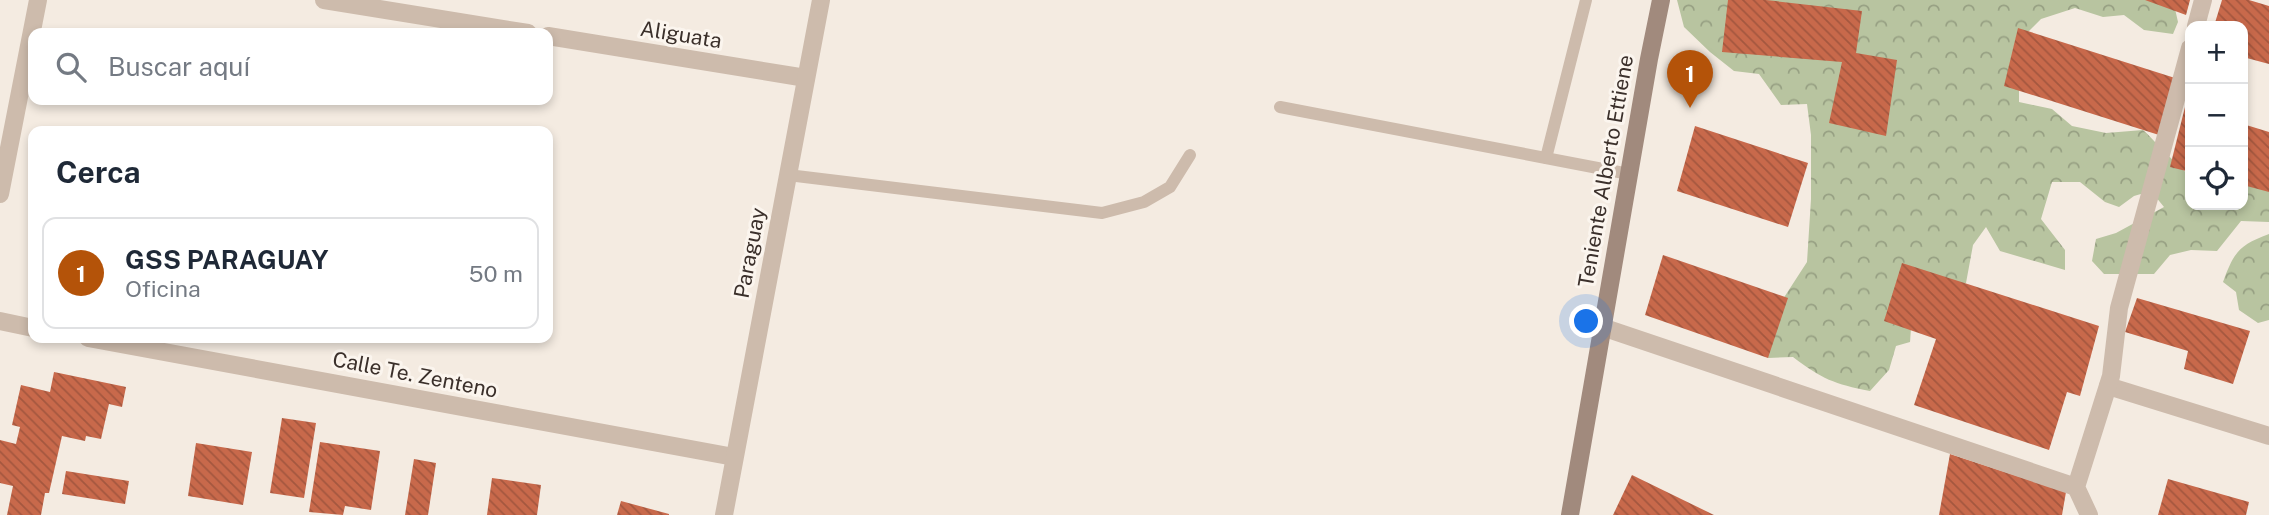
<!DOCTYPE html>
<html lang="es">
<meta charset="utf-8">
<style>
:root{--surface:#fff;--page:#f6f6f7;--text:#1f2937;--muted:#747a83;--line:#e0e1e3;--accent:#b45309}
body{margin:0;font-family:"Public Sans",sans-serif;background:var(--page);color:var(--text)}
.controls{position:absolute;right:21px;top:21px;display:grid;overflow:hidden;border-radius:14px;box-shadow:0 4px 10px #0003}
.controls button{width:63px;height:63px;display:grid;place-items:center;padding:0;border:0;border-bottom:2px solid var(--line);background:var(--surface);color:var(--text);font:35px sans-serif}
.you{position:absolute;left:1587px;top:322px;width:24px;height:24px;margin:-18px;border:5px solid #fff;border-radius:50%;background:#1a73e8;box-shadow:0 0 0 10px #1a73e833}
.badge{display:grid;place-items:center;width:46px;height:46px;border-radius:50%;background:var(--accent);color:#fff;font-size:23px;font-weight:700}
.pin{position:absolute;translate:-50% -58px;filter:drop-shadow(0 2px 4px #0008)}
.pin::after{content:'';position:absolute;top:37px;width:24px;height:21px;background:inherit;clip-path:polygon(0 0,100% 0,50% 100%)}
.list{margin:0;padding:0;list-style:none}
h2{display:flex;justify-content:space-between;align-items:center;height:91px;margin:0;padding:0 28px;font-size:30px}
h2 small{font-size:23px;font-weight:400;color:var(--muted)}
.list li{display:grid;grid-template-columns:46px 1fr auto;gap:21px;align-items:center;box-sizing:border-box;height:112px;margin:0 14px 14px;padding:0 14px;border:2px solid var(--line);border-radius:14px}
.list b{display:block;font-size:26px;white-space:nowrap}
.list p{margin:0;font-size:23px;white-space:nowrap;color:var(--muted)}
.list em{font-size:23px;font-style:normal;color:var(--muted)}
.icon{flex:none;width:38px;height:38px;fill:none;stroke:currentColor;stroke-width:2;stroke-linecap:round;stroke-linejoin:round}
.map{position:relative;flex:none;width:2269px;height:515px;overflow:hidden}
.search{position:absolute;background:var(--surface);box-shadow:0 4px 10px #0003;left:28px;top:28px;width:525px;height:77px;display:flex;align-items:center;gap:18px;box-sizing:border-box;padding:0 24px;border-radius:14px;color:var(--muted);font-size:26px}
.panel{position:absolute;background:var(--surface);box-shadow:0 4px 10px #0003;left:28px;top:126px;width:525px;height:217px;border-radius:14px}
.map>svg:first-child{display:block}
</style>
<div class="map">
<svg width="2269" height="515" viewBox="0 0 2269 515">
<defs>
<pattern id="forest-crowns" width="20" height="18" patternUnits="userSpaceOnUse" patternTransform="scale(1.75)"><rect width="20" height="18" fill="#b8c4a0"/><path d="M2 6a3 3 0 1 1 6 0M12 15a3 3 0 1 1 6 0" fill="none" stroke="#97a083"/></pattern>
<pattern id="building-back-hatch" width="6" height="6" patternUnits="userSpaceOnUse" patternTransform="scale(1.75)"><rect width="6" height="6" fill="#c8694b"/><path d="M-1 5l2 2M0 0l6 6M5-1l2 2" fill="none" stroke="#a4573f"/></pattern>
</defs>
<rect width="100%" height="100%" fill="#f4ebe1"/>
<g fill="url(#forest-crowns)">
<path d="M 1677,0 L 2173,0 L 2178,22 L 2173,34 L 2144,30 L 2124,15 L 2103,17 L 2075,8 L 2041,19 L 2014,46 L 2019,70 L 2019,102 L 2052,109 L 2072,126 L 2106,133 L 2143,130 C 2152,138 2183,172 2190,175 L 2190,205 L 2243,205 L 2243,171 L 2269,180 L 2269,222 L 2241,221 L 2217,251 L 2191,250 L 2170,255 L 2154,274 L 2104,274 L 2092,261 L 2096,239 L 2116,233 L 2164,207 L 2151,191 L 2134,196 L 2119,207 L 2105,202 L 2080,182 L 2052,182 L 2041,219 L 2065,250 L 2065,270 L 2000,251 L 1986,227 L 1973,245 L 1966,283 L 1935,296 L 1912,314 L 1910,342 L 1896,346 L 1889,370 L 1870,391 C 1834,384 1822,379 1793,357 L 1768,358 L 1761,333 L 1807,262 L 1811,199 L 1811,135 L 1807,104 L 1781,105 L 1759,74 L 1734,71 L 1710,52 L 1684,27 Z"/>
<path d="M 2269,234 L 2269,320 L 2258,323 L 2239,310 L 2236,292 L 2223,282 C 2234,252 2239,245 2269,234 Z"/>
</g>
<g fill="url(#building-back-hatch)">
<path d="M 1728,0 L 1766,0 L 1862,11 L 1856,53 L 1897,60 L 1886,136 L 1829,123 L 1842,62 L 1722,52 Z"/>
<path d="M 2145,0 L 2190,0 L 2186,15 Z"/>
<path d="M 2222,0 L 2249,0 L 2269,6 L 2269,64 L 2243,57 L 2243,26 L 2214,26 Z"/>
<path d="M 2018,28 L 2175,78 L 2159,135 L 2004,86 Z"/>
<path d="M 2185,107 L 2190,108 L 2190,172 L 2170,167 Z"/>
<path d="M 2243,124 L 2269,132 L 2269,192 L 2243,185 Z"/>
<path d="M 1695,126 L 1808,163 L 1788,227 L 1677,191 Z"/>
<path d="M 1663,255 L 1788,298 L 1768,358 L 1645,315 Z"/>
<path d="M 1902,263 L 2099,326 L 2080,396 L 2067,392 L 2049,450 L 1914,405 L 1936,339 L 1884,321 Z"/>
<path d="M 2137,298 L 2250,331 L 2233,384 L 2184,369 L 2188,351 L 2125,332 Z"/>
<path d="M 54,372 L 126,387 L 122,407 L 109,404 L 101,439 L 86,436 L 85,441 L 62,436 L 49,493 L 45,493 L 41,515 L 7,515 L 13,486 L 0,483 L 0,440 L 16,444 L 20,427 L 12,425 L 21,385 L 50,392 Z"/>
<path d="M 282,418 L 316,423 L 304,498 L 270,493 Z"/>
<path d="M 320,442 L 380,451 L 371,510 L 345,506 L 343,515 L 309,512 Z"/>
<path d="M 196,443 L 252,452 L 243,505 L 188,496 Z"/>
<path d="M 1950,454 L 2066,492 L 2062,515 L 1939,515 Z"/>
<path d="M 414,459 L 436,463 L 428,515 L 405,515 Z"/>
<path d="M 66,471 L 129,481 L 125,504 L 62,494 Z"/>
<path d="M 1632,475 L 1714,515 L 1613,515 Z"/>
<path d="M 492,478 L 541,485 L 537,515 L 487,515 Z"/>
<path d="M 2168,479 L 2249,502 L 2246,515 L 2158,515 Z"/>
<path d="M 621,501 L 669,514 L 669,515 L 617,515 Z"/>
</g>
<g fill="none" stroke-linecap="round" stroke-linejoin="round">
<g stroke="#cdbbac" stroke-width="12">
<path d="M 1280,107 L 1629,174"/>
<path d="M 1546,158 L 1586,0"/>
<path d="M 788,175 L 1102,213 L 1144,202 L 1170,187 L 1190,155"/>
</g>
<g stroke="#cdbbac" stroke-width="18">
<path d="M 324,0 L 528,33"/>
<path d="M 2196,26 L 2203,0"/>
<path d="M 548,36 L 806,78"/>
<path d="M 0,194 L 38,0"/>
<path d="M 0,321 L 33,328"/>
<path d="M 1602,327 L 2076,487"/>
<path d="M 88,338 L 734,457"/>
<path d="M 2108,386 L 2269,436"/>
<path d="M 724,515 L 821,0"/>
<path d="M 2089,515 L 2076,487 L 2111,376 L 2119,308 L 2190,48"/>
</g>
<path stroke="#a18a7d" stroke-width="18" d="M 1570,515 L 1649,59 L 1661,0"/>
</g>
<g text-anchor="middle" stroke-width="6" stroke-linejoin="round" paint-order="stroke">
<g font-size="21" fill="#3b302b" stroke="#fbf5ee">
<text transform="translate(681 35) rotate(9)" y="7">Aliguata</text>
<text transform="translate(1606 171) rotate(-80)" y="7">Teniente Alberto Ettiene</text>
<text transform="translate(750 253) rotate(-79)" y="7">Paraguay</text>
<text transform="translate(415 375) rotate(11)" y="7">Calle Te. Zenteno</text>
</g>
</g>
</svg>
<div class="controls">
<button>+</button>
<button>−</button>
<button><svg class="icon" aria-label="locate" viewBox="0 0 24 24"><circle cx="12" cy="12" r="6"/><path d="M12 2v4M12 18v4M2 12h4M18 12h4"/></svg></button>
</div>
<div class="you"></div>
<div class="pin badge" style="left:1690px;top:108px">1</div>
<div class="search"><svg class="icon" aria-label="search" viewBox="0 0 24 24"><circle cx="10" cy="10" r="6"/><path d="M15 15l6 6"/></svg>Buscar aquí</div>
<section class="panel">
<h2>Cerca<small></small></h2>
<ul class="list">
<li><span class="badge">1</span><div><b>GSS PARAGUAY</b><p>Oficina</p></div><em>50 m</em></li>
</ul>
</section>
</div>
